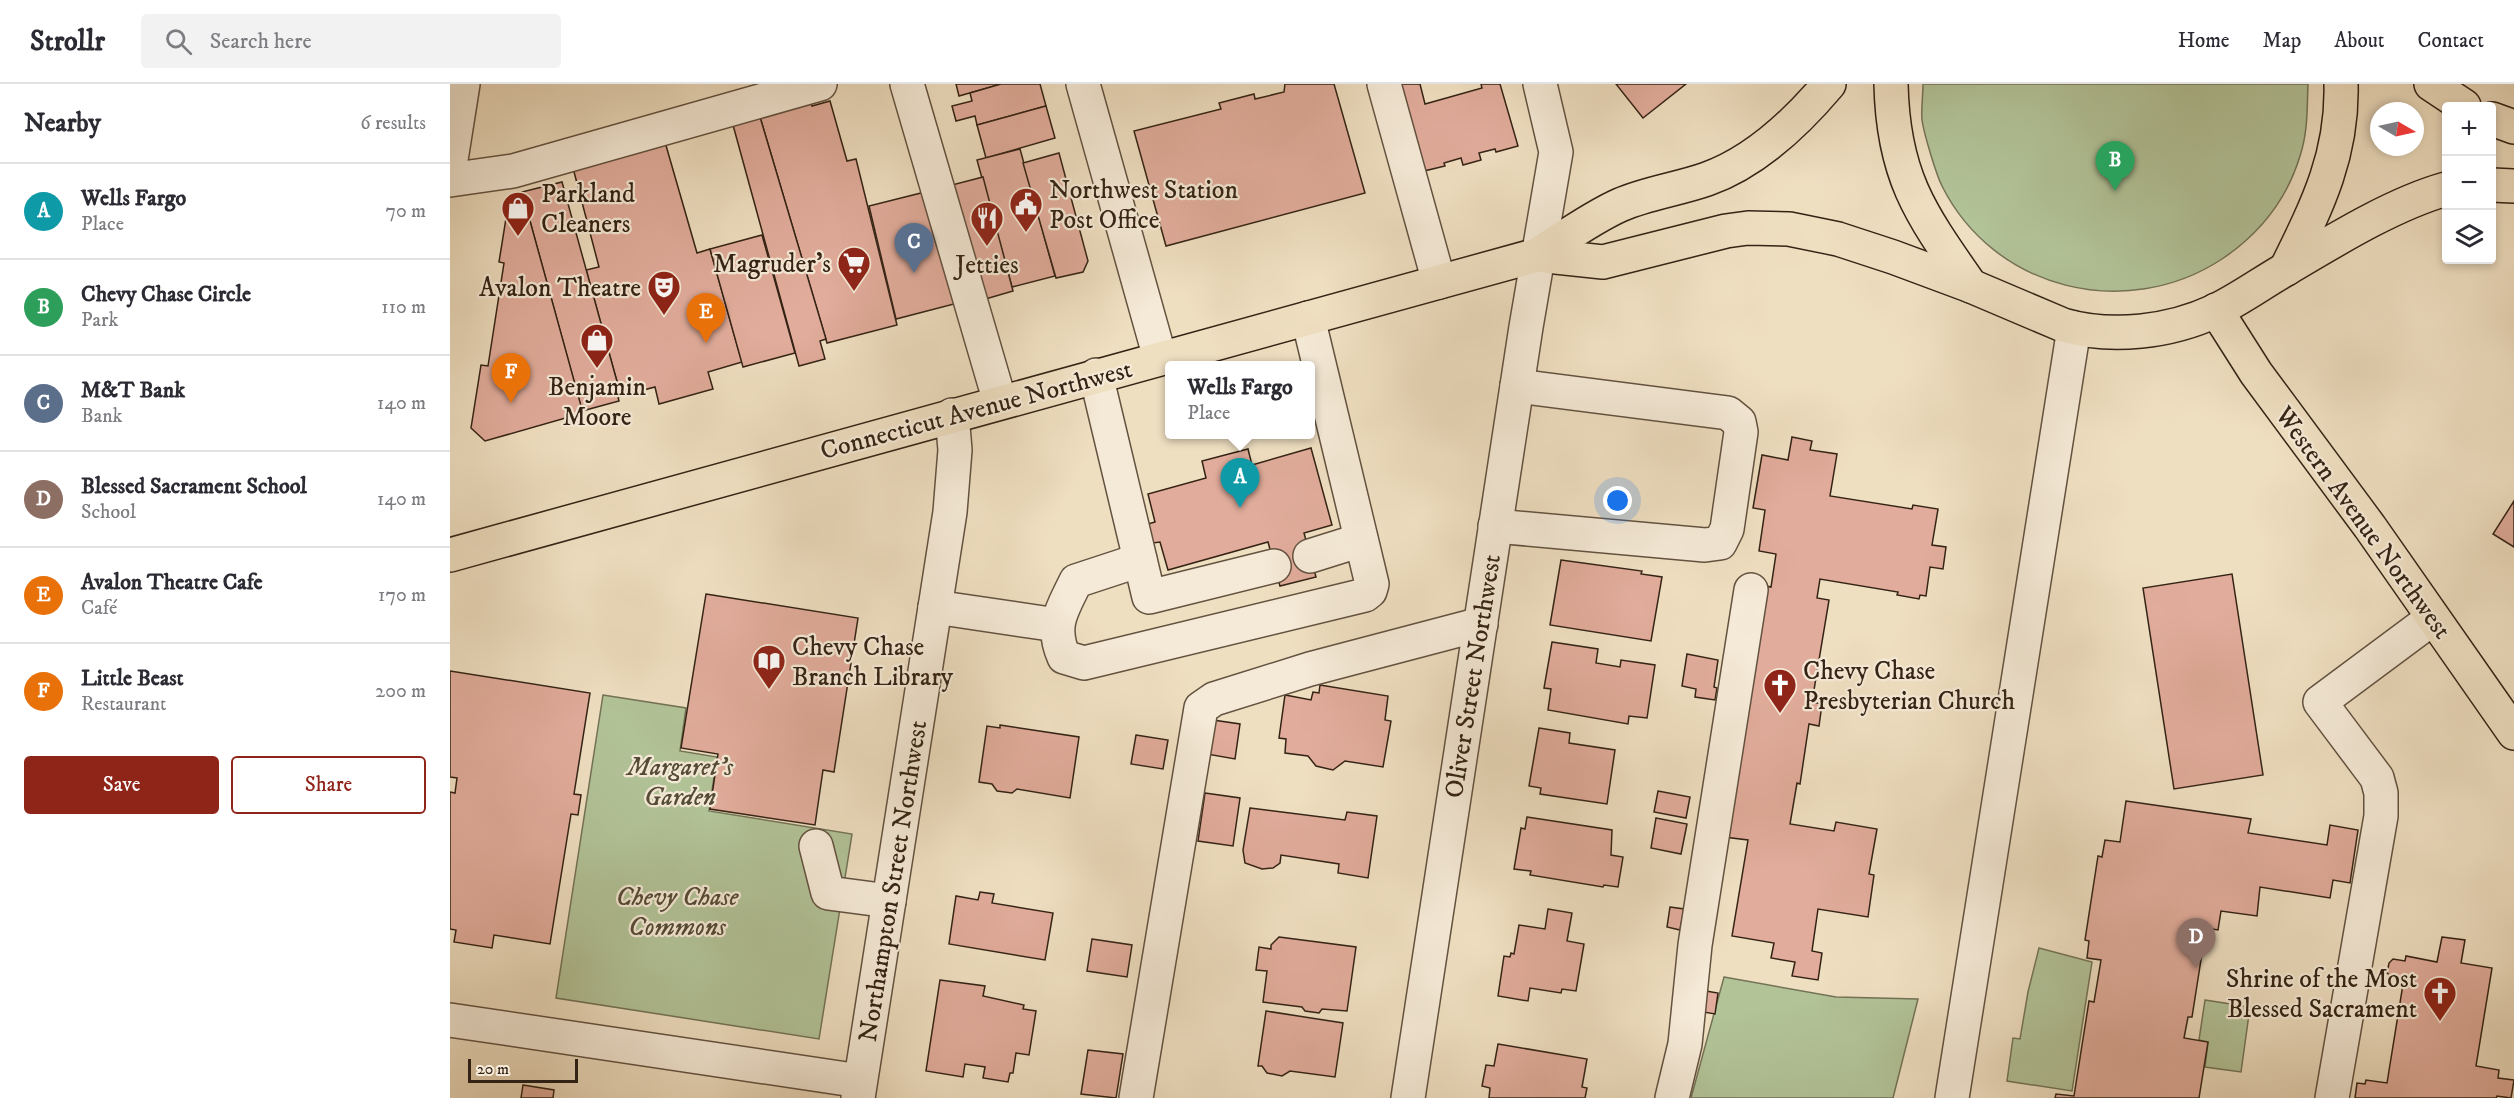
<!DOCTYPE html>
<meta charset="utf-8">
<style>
:root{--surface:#fff;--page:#f2f2f3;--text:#2b2b33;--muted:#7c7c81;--line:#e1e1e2;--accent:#8f2418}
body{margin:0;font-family:"IM FELL DW Pica",serif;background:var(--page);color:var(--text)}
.controls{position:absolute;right:18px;top:18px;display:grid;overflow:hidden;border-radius:6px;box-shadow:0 3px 9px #0003}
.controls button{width:54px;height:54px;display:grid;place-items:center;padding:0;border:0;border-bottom:2px solid var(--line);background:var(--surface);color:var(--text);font:30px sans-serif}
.compass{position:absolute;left:1920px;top:18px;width:54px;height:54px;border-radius:50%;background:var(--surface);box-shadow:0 3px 9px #0003;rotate:99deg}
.scale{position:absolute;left:18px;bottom:15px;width:110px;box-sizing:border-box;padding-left:6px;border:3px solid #342315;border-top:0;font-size:16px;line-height:21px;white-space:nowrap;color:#342315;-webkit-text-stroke:4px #f5ead7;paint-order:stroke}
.you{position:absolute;left:1168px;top:417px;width:21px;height:21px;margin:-15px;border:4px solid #fff;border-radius:50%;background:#1a73e8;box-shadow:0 0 0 9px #1a73e833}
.badge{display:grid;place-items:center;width:39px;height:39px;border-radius:50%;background:var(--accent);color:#fff;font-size:20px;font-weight:700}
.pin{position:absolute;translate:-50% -50px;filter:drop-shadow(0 2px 3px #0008)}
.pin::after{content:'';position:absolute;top:32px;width:21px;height:18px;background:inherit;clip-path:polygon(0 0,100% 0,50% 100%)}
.popup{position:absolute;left:715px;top:277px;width:150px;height:78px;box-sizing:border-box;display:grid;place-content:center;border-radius:6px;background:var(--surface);filter:drop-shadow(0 2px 4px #0005);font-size:20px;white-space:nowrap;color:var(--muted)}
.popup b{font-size:22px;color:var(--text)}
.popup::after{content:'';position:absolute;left:50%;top:100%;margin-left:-12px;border:12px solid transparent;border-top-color:var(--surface)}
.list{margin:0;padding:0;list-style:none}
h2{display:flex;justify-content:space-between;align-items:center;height:78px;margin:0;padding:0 24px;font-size:26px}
h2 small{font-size:20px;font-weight:400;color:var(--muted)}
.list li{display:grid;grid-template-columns:39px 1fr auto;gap:18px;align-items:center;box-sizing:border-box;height:96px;padding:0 24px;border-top:2px solid var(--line)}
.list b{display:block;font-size:22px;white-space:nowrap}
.list p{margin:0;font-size:20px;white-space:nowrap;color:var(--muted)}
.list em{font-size:20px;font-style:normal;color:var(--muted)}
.actions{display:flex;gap:12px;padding:18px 24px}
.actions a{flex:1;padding:14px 0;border:2px solid var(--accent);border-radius:6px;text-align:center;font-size:21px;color:var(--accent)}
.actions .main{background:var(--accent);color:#fff}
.icon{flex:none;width:33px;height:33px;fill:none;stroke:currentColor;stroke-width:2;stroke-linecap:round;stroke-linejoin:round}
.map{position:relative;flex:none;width:2064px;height:1014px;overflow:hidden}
header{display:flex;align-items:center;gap:36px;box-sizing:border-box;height:84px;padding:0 30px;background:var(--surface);border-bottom:2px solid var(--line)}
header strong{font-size:28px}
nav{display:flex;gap:33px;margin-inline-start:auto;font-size:21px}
.search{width:420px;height:54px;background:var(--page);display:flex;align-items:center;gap:15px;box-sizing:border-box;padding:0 21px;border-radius:6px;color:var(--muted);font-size:22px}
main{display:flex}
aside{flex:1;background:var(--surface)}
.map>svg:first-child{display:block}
</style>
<header>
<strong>Strollr</strong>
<div class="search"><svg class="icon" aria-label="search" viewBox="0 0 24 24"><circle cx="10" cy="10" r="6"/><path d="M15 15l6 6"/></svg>Search here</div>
<nav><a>Home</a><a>Map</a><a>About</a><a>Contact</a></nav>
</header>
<main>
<aside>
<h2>Nearby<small>6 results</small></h2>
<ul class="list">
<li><span class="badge" style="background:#0f9aa8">A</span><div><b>Wells Fargo</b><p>Place</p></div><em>70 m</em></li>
<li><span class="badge" style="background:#2e9e5b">B</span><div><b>Chevy Chase Circle</b><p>Park</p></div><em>110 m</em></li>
<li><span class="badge" style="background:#5c6f8a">C</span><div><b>M&amp;T Bank</b><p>Bank</p></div><em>140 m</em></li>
<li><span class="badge" style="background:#8d6e63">D</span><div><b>Blessed Sacrament School</b><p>School</p></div><em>140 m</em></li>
<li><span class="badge" style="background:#e8710a">E</span><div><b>Avalon Theatre Cafe</b><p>Café</p></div><em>170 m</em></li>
<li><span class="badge" style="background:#e8710a">F</span><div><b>Little Beast</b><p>Restaurant</p></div><em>200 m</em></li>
</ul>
<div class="actions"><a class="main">Save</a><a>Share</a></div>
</aside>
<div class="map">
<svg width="2064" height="1014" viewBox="0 0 2064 1014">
<rect width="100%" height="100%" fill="#efdfc1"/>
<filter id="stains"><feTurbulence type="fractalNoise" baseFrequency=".00333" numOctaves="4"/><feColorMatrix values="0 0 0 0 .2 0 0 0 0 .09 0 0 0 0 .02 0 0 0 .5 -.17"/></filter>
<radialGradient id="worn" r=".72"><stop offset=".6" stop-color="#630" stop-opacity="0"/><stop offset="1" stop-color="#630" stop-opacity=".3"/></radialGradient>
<g fill="#b2c398" stroke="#737356" stroke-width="1.5">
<path d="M 1473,0 L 1858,0 C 1857,24 1858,48 1850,72 C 1837,115 1809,150 1772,175 C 1676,238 1544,206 1492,102 C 1486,90 1474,50 1472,36 C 1471,25 1473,12 1473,0 Z"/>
<path d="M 153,611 L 236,624 L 230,667 L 267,673 L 259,727 L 402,750 L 369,955 L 106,914 Z"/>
<path d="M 1589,864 L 1642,878 L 1622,1007 L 1557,997 L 1563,954 L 1570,955 L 1578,908 Z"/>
<path d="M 1274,893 L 1386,913 L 1468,915 L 1443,1014 L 1241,1014 Z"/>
<path d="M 1755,916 L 1800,923 L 1791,988 L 1755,983 L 1758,958 L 1749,956 Z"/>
</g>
<g fill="#e1ac9b" stroke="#342315" stroke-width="1.5">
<path d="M 506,0 L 551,0 L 509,12 Z"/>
<path d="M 551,0 L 590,0 L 596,22 L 527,41 L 525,32 L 506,37 L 502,22 L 522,17 L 520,9 Z"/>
<path d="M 835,0 L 884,0 L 915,109 L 716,162 L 684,47 L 771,25 L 769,19 L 804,10 L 805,15 L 834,8 Z"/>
<path d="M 950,0 L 970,0 L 975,20 L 1032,4 L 1031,0 L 1050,0 L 1068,62 L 1046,68 L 1045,65 L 1029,69 L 1031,76 L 1013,81 L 1011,74 L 994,79 L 995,82 L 974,87 Z"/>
<path d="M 1166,0 L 1236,0 L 1193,34 Z"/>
<path d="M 380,17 L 397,77 L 406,75 L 447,241 L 377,259 L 310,33 L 361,19 L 362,22 Z"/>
<path d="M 596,22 L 605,54 L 536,74 L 527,41 Z"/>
<path d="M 310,33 L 376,255 L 370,257 L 375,275 L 349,282 L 283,41 Z"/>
<path d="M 215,58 L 247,169 L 260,165 L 292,278 L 258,288 L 263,305 L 209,320 L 205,303 L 171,312 L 136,186 L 149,183 L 123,84 Z"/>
<path d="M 570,65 L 605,192 L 562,203 L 527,76 Z"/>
<path d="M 609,69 L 638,177 L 633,188 L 606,194 L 573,79 Z"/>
<path d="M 533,93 L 563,207 L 532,216 L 502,101 Z"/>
<path d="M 112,98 L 171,312 L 168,313 L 169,317 L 132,327 L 72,108 Z"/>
<path d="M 72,108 L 133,329 L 35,357 L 21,344 L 31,281 L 38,282 L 54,179 L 49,178 L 58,122 L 63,123 L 65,111 Z"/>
<path d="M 475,108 L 504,220 L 446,235 L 419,122 Z"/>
<path d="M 312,151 L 345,269 L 293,283 L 260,165 Z"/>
<path d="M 1342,353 L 1362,357 L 1360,366 L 1387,370 L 1380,412 L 1462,425 L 1463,421 L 1488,425 L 1482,461 L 1496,463 L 1493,485 L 1480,483 L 1476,512 L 1470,511 L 1469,515 L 1447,511 L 1448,508 L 1370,495 L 1367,514 L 1379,516 L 1362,618 L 1372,620 L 1369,642 L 1359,640 L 1350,700 L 1347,699 L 1340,740 L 1384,747 L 1386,738 L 1427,745 L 1419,790 L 1424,791 L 1418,833 L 1368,825 L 1362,867 L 1372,869 L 1368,896 L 1342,892 L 1345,878 L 1321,874 L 1324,859 L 1282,852 L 1298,756 L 1274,753 L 1311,501 L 1321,503 L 1326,470 L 1309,467 L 1315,426 L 1303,424 L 1312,371 L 1338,376 Z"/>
<path d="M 861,364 L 882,441 L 854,449 L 866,493 L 830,502 L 818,458 L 718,486 L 710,458 L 703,459 L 698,440 L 705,438 L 698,410 L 756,394 L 752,377 L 798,365 L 802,381 Z"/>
<path d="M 2064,417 L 2064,463 L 2043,450 Z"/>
<path d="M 1111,476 L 1192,487 L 1191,490 L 1212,493 L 1201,557 L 1100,541 Z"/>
<path d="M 1782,490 L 1813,691 L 1724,705 L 1693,504 Z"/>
<path d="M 256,510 L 408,534 L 384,688 L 373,686 L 365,741 L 260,725 L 268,670 L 231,664 Z"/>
<path d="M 1102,558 L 1148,565 L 1146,579 L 1170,583 L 1171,576 L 1205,581 L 1197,634 L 1179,632 L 1178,640 L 1098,626 L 1101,605 L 1094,604 Z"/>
<path d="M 1237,570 L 1268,576 L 1264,603 L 1267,604 L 1265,616 L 1245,613 L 1246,605 L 1232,602 Z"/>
<path d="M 0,587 L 140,609 L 124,710 L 131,711 L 128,731 L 121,730 L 100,860 L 44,851 L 42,864 L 4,858 L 6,846 L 0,845 L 0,708 L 5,709 L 7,694 L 0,693 Z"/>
<path d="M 870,601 L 938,612 L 935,636 L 941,637 L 933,683 L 895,677 L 883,686 L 866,682 L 858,672 L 835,669 L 836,655 L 829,654 L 835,611 L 861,616 L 863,608 L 869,609 Z"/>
<path d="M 756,635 L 790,640 L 785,675 L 751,669 Z"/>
<path d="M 550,641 L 629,653 L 620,714 L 567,705 L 562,709 L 547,707 L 542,700 L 529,698 L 537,642 L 550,644 Z"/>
<path d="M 1089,644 L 1120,649 L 1119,659 L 1165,666 L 1157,720 L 1090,710 L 1091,704 L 1079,702 Z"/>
<path d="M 686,651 L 718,656 L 713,685 L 681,680 Z"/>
<path d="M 1208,707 L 1240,713 L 1236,734 L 1204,728 Z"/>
<path d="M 755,709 L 790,714 L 783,762 L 748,757 Z"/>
<path d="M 1676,717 L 1801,735 L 1798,749 L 1877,761 L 1880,741 L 1908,746 L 1900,799 L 1883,796 L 1880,814 L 1810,803 L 1807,832 L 1771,827 L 1768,846 L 1756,844 L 1742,933 L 1738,933 L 1734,954 L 1758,958 L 1749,1014 L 1605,1014 L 1606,1010 L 1624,1012 L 1639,917 L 1644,918 L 1651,876 L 1637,874 L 1639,857 L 1635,856 L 1648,772 L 1652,773 L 1655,756 L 1670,758 Z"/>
<path d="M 800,724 L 895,736 L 897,728 L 927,732 L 918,794 L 888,789 L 889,780 L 831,771 L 830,779 L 823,784 L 812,785 L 795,779 L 793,766 Z"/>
<path d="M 1077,733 L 1162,746 L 1161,771 L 1173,773 L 1168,803 L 1154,801 L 1153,803 L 1080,791 L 1081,787 L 1064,785 L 1071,744 L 1075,745 Z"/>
<path d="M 1206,734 L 1237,740 L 1231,770 L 1201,764 Z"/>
<path d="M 530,808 L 544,810 L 542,819 L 603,829 L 595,876 L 499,860 L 506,812 L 528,816 Z"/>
<path d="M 1220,823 L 1234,825 L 1230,846 L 1217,843 Z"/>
<path d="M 1098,825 L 1122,829 L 1117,857 L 1134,860 L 1126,907 L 1112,905 L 1111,909 L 1080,904 L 1078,917 L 1048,912 L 1054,872 L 1060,873 L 1061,869 L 1064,870 L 1069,841 L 1095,845 Z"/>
<path d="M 829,853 L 906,863 L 897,927 L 872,925 L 869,929 L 855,927 L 852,923 L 813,918 L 817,887 L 806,886 L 809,863 L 821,865 L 821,861 Z"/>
<path d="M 1992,853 L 2015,856 L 2011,879 L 2042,884 L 2026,982 L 2049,986 L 2048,994 L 2064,996 L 2061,1014 L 2047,1012 L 2046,1014 L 1905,1014 L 1907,999 L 1915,1000 L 1916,996 L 1937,999 L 1954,894 L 1941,892 L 1937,889 L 1939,879 L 1943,875 L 1955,877 L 1956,872 L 1987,878 Z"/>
<path d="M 642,855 L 682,861 L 677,893 L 637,887 Z"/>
<path d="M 490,896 L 535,902 L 533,912 L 574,921 L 573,925 L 586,927 L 579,971 L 566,969 L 563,989 L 560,989 L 558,998 L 533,994 L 535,983 L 515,980 L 513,993 L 476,987 Z"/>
<path d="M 1256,907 L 1268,909 L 1265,930 L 1253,928 Z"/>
<path d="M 816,927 L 893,939 L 885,993 L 840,987 L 832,992 L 817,989 L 812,982 L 808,982 Z"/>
<path d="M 1048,960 L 1137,975 L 1132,1003 L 1137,1004 L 1135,1014 L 1039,1014 L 1040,1004 L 1032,1002 L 1036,981 L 1044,982 Z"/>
<path d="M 638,966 L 673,970 L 666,1014 L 631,1010 Z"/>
<path d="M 73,1001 L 104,1006 L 103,1014 L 71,1014 Z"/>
</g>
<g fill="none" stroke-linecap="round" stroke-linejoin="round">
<defs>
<g id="minor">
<path d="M 457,0 L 550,318"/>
<path d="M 633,0 L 710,274"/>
<path d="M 934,0 L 989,198"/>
<path d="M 0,82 L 13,0"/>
<path d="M 0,96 L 63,87 L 370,0"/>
<path d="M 646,291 L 699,513 L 824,482"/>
<path d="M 1045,442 L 1255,461 L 1270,459 L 1277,445 L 1291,348 L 1289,338 L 1278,329 L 1067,302"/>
<path d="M 860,472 L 911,456"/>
<path d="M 690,476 L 626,497 C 612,526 600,541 614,573 L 634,579 L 915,511 L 920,507 L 922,500 L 858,234"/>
<path d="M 485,523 L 607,541"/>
<path d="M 366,762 L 378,809 L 439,817"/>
<path d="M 0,936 L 410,997"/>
<path d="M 408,1014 L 500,428 L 505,366 L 502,331"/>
<path d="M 686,1014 L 751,624 L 764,615 L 860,585 L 1031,540"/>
<path d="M 958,1014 L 1076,243 L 1106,68 L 1090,0"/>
<path d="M 1222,1014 L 1235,960 L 1245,861 L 1301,506"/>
<path d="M 1502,1014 L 1624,244"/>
<path d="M 1882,1014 L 1931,732 L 1931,709 L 1927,694 L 1870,618 L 1983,534"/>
</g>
<g id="major">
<path d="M 1441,0 C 1443,92 1470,129 1521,202"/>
<path d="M 1981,0 L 2014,22"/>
<path d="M 2042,35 L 2064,43"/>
<path d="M 2042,101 L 2064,102"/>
<path d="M 1087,171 L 1153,178 L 1276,147 L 1298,144 L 1339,145 L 1388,155 L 1443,173 L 1521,202 L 1613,241 C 1662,255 1720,248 1765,227 C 1790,215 1813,198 1836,185 C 1885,156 1943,120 1996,105"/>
<path d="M 1836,185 C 1867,122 1893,71 1891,0"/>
<path d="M 1766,226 L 1806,289 L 1920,443 L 2064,649"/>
<path d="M 0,471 L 1087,171 C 1114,154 1141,134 1170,121 C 1197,109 1229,105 1257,95 C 1305,78 1347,38 1379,0"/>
</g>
</defs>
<use href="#minor" stroke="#635240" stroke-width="36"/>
<use href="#major" stroke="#342315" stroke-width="36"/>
<use href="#minor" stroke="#f5ead7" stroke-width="33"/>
<use href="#major" stroke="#efdfc1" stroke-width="33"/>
</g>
<defs>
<symbol id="civic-pin" viewBox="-11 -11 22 30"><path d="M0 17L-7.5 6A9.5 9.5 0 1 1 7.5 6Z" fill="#8f2418" stroke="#f5ead7"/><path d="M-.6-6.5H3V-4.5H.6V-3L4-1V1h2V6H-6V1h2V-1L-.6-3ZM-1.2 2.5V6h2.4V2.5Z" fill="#fff"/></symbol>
<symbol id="shop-pin" viewBox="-11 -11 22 30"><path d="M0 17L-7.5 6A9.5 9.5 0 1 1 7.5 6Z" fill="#8f2418" stroke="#f5ead7"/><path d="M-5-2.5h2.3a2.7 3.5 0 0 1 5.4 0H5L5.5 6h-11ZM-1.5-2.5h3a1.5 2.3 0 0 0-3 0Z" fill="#fff"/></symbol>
<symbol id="restaurant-pin" viewBox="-11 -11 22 30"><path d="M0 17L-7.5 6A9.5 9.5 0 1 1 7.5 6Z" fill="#8f2418" stroke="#f5ead7"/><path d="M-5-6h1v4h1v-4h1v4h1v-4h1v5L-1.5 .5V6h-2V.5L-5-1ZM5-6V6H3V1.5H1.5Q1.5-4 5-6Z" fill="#fff"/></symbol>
<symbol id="supermarket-pin" viewBox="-11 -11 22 30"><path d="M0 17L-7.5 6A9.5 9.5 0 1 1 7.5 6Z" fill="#8f2418" stroke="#f5ead7"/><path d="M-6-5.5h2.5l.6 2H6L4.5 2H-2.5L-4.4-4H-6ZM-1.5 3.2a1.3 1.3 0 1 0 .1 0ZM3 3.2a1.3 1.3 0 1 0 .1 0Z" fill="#fff"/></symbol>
<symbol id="theatre-pin" viewBox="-11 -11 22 30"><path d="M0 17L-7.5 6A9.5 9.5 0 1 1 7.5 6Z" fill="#8f2418" stroke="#f5ead7"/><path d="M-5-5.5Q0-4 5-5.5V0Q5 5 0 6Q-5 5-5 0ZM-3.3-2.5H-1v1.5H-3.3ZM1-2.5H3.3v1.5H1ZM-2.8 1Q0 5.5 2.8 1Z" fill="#fff"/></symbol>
<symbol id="library-pin" viewBox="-11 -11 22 30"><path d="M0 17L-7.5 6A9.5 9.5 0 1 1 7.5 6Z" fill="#8f2418" stroke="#f5ead7"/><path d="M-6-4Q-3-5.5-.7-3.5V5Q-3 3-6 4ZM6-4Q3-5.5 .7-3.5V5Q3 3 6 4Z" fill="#fff"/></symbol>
<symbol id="church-pin" viewBox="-11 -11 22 30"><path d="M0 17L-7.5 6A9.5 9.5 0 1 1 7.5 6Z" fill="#8f2418" stroke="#f5ead7"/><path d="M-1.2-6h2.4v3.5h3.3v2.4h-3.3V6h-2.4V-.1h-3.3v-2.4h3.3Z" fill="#fff"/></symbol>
</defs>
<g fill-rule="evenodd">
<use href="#civic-pin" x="557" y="101" width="38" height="52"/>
<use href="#shop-pin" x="49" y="105" width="38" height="52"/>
<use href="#restaurant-pin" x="518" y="115" width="38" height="52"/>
<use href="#supermarket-pin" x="385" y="160" width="38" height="52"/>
<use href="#theatre-pin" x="195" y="184" width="38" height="52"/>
<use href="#shop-pin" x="128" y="237" width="38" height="52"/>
<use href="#library-pin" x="300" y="558" width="38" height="52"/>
<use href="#church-pin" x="1311" y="582" width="38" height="52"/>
<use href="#church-pin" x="1971" y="890" width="38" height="52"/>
</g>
<g text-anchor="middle" stroke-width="4.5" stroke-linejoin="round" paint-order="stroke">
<g font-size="26" fill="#342315" stroke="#f5ead7" text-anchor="start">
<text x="599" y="114">Northwest Station<tspan x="599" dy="30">Post Office</tspan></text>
<text x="91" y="118">Parkland<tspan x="91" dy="30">Cleaners</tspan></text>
<text x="381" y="188" text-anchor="end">Magruder's</text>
<text x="537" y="189" text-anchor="middle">Jetties</text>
<text x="191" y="212" text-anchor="end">Avalon Theatre</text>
<text x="147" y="311" text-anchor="middle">Benjamin<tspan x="147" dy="30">Moore</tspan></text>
<text x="342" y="571">Chevy Chase<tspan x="342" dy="30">Branch Library</tspan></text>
<text x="1353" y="595">Chevy Chase<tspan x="1353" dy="30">Presbyterian Church</tspan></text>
<text x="1967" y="903" text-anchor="end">Shrine of the Most<tspan x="1967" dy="30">Blessed Sacrament</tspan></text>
</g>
<g font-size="26" fill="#342315" stroke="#f5ead7">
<text transform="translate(526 325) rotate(-15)" y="9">Connecticut Avenue Northwest</text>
<text transform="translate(1914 438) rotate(54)" y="9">Western Avenue Northwest</text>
<text transform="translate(1022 592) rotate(-81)" y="9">Oliver Street Northwest</text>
<text transform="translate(442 797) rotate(-81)" y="9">Northampton Street Northwest</text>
</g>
<g font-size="26" font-style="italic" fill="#544b36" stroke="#f5ead7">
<text x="230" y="691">Margaret's<tspan x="230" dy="30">Garden</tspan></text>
<text x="227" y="821">Chevy Chase<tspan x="227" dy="30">Commons</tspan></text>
</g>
</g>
<rect width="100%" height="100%" filter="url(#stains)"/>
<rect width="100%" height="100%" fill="url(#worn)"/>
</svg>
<div class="controls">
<button>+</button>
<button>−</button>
<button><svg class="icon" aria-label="layers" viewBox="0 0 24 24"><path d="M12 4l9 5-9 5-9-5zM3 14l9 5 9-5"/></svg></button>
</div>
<svg class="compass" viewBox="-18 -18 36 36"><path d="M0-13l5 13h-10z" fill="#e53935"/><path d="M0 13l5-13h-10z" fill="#7c7c81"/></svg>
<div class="scale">20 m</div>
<div class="you"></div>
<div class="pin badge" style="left:790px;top:424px;background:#0f9aa8">A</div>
<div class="popup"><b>Wells Fargo</b>Place</div>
<div class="pin badge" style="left:1665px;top:107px;background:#2e9e5b">B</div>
<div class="pin badge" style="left:464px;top:189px;background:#5c6f8a">C</div>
<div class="pin badge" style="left:1746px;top:884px;background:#8d6e63">D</div>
<div class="pin badge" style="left:256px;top:259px;background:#e8710a">E</div>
<div class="pin badge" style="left:61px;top:319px;background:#e8710a">F</div>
</div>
</main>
